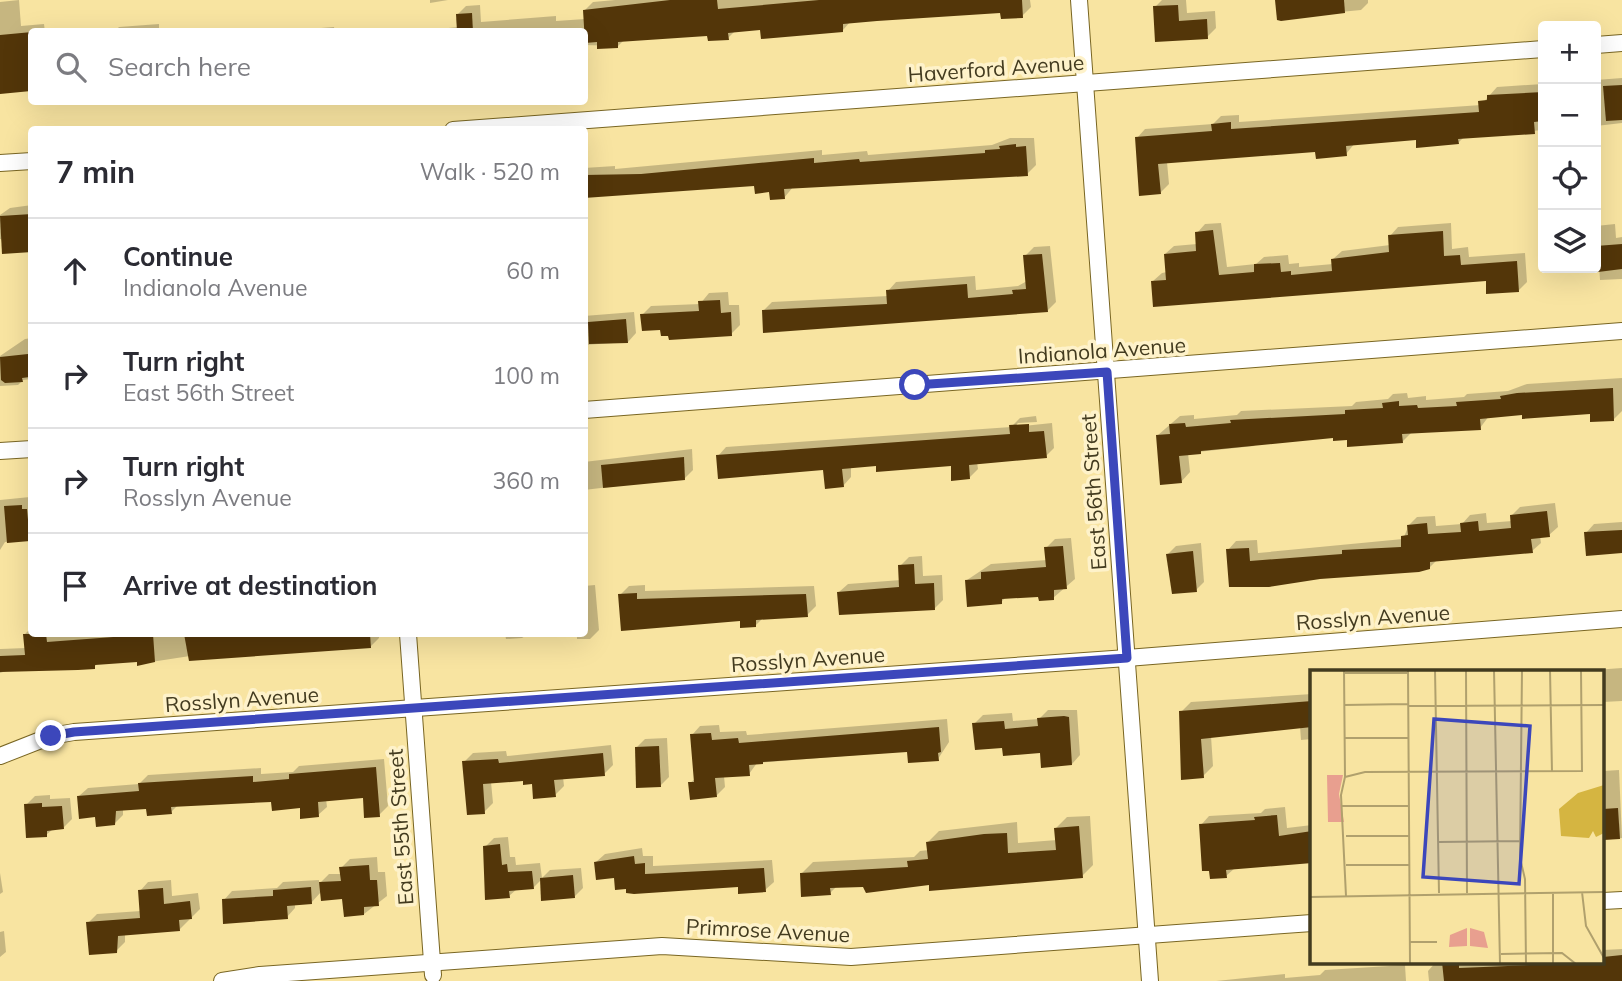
<!DOCTYPE html>
<meta charset="utf-8">
<style>
:root{--surface:#fff;--page:#f7f7f7;--text:#2b2b33;--muted:#7c7c81;--line:#e1e1e2}
body{margin:0;font-family:Mulish,sans-serif;background:var(--page);color:var(--text)}
.controls{position:absolute;right:21px;top:21px;display:grid;overflow:hidden;border-radius:7px;box-shadow:0 7px 28px #0002}
.controls button{width:63px;height:63px;display:grid;place-items:center;padding:0;border:0;border-bottom:2px solid var(--line);background:var(--surface);color:var(--text);font:35px sans-serif}
.stop{position:absolute;width:21px;height:21px;margin:-16px;border:5px solid #3c47bb;border-radius:50%;background:#fff}
.stop.end{background:#3c47bb;border-color:#fff;box-shadow:0 2px 7px #0008}
.list{margin:0;padding:0;list-style:none}
h2{display:flex;justify-content:space-between;align-items:center;height:91px;margin:0;padding:0 28px;font-size:30px}
h2 small{font-size:23px;font-weight:400;color:var(--muted)}
.list li{display:grid;grid-template-columns:46px 1fr auto;gap:21px;align-items:center;box-sizing:border-box;height:105px;padding:0 28px;border-top:2px solid var(--line)}
.list b{display:block;font-size:26px;white-space:nowrap}
.list p{margin:0;font-size:23px;white-space:nowrap;color:var(--muted)}
.list em{font-size:23px;font-style:normal;color:var(--muted)}
.icon{flex:none;width:38px;height:38px;fill:none;stroke:currentColor;stroke-width:2;stroke-linecap:round;stroke-linejoin:round}
.map{position:relative;flex:none;width:1622px;height:981px;overflow:hidden}
.search{position:absolute;background:var(--surface);box-shadow:0 7px 28px #0002;left:28px;top:28px;width:560px;height:77px;display:flex;align-items:center;gap:18px;box-sizing:border-box;padding:0 24px;border-radius:7px;color:var(--muted);font-size:26px}
.panel{position:absolute;background:var(--surface);box-shadow:0 7px 28px #0002;left:28px;top:126px;width:560px;height:511px;border-radius:7px}
.map>svg:first-child{display:block}
</style>
<div class="map">
<svg width="1622" height="981" viewBox="0 0 1622 981">
<rect width="100%" height="100%" fill="#f8e4a1"/>
<g fill="#0003">
<path d="M 19,0 L 21,26 L 44,24 L 45,32 L 32,32 L 32,89 L 0,92 L 0,2 Z"/>
<path d="M 430,0 L 448,0 L 430,3 Z"/>
<path d="M 615,0 L 1030,0 L 1031,7 L 1022,16 L 1002,11 L 850,22 L 843,30 L 761,28 L 736,30 L 728,38 L 709,34 L 624,40 L 618,46 L 584,45 L 584,32 L 405,32 L 459,27 L 458,14 L 466,6 L 480,5 L 481,22 L 556,16 L 556,21 L 585,19 L 585,10 L 593,2 Z"/>
<path d="M 1162,0 L 1186,0 L 1187,13 L 1215,11 L 1216,28 L 1207,37 L 1157,40 L 1155,7 Z"/>
<path d="M 1277,0 L 1368,0 L 1368,3 L 1361,10 L 1279,18 Z"/>
<path d="M 159,24 L 159,32 L 114,32 L 119,27 Z"/>
<path d="M 334,27 L 335,32 L 317,32 L 321,28 Z"/>
<path d="M 1622,78 L 1622,123 L 1596,126 L 1596,80 Z"/>
<path d="M 1543,84 L 1543,130 L 1464,137 L 1458,143 L 1417,138 L 1355,143 L 1346,154 L 1317,150 L 1167,162 L 1169,184 L 1160,193 L 1137,138 L 1145,129 L 1213,124 L 1221,116 L 1239,115 L 1239,122 L 1481,105 L 1497,87 Z"/>
<path d="M 1010,138 L 1034,138 L 1036,165 L 1027,174 L 793,187 L 784,198 L 756,184 L 584,197 L 584,168 L 615,166 L 615,169 L 822,150 L 822,155 L 867,151 L 868,155 L 992,145 Z"/>
<path d="M 32,205 L 32,243 L 0,239 L 0,215 L 10,208 Z"/>
<path d="M 1221,223 L 1227,267 L 1256,264 L 1264,257 L 1288,255 L 1289,264 L 1299,263 L 1299,267 L 1333,264 L 1333,259 L 1342,251 L 1390,245 L 1390,236 L 1398,227 L 1451,223 L 1452,249 L 1468,247 L 1469,257 L 1525,253 L 1527,282 L 1518,291 L 1487,279 L 1153,281 L 1162,273 L 1167,272 L 1165,254 L 1174,246 L 1197,244 L 1197,233 L 1205,224 Z"/>
<path d="M 1615,224 L 1616,238 L 1622,237 L 1622,279 L 1600,280 L 1599,265 L 1596,266 L 1596,226 Z"/>
<path d="M 1050,246 L 1056,302 L 1047,311 L 763,311 L 772,302 L 888,296 L 888,291 L 896,282 L 975,276 L 976,290 L 1018,286 L 1027,281 L 1025,256 L 1034,247 Z"/>
<path d="M 728,292 L 729,305 L 739,305 L 740,325 L 731,334 L 662,328 L 642,315 L 651,306 L 700,304 L 709,293 Z"/>
<path d="M 634,312 L 636,333 L 628,342 L 584,345 L 584,316 Z"/>
<path d="M 32,338 L 32,379 L 23,380 L 18,385 L 0,386 L 0,356 L 25,339 Z"/>
<path d="M 1622,378 L 1622,411 L 1614,419 L 1592,412 L 1489,416 L 1480,428 L 1412,432 L 1402,442 L 1334,436 L 1257,442 L 1254,446 L 1188,453 L 1190,472 L 1181,482 L 1158,435 L 1180,416 L 1194,415 L 1194,419 L 1237,415 L 1241,411 L 1352,406 L 1356,402 L 1388,399 L 1393,394 L 1407,393 L 1408,398 L 1426,396 L 1426,400 L 1464,397 L 1467,394 L 1508,391 L 1527,384 Z"/>
<path d="M 1036,416 L 1037,422 L 1018,423 L 1014,427 L 1052,423 L 1054,448 L 1046,456 L 977,462 L 978,469 L 969,478 L 952,465 L 877,464 L 851,466 L 851,477 L 843,486 L 825,468 L 718,456 L 726,447 L 1011,427 L 1020,418 Z"/>
<path d="M 692,449 L 693,470 L 685,478 L 584,490 L 584,462 Z"/>
<path d="M 30,497 L 32,540 L 5,542 L 0,550 L 0,500 Z"/>
<path d="M 1555,503 L 1558,527 L 1549,535 L 1540,536 L 1541,543 L 1532,551 L 1438,559 L 1429,568 L 1320,577 L 1269,585 L 1228,550 L 1236,541 L 1257,540 L 1258,553 L 1403,539 L 1409,525 L 1417,517 L 1435,516 L 1436,526 L 1462,524 L 1470,515 L 1486,513 L 1487,523 L 1512,521 L 1512,515 L 1520,507 Z"/>
<path d="M 1622,522 L 1622,551 L 1586,533 L 1594,524 Z"/>
<path d="M 1071,538 L 1075,579 L 1053,598 L 1040,595 L 1006,597 L 1001,602 L 967,580 L 991,564 L 1047,560 L 1046,548 L 1055,539 Z"/>
<path d="M 1201,543 L 1204,582 L 1196,590 L 1168,554 L 1176,546 Z"/>
<path d="M 922,556 L 923,576 L 942,575 L 943,600 L 935,608 L 839,592 L 848,584 L 901,580 L 900,566 L 909,557 Z"/>
<path d="M 595,585 L 599,630 L 590,639 L 577,639 L 577,634 L 584,634 L 584,586 Z"/>
<path d="M 645,585 L 645,591 L 814,586 L 816,606 L 807,615 L 763,618 L 755,626 L 741,619 L 623,629 L 620,595 L 629,586 Z"/>
<path d="M 32,627 L 32,634 L 55,635 L 379,634 L 379,638 L 370,647 L 190,656 L 138,664 L 138,660 L 98,663 L 94,667 L 9,670 L 0,673 L 0,649 L 26,648 L 25,634 Z"/>
<path d="M 505,634 L 528,634 L 522,638 L 506,639 Z"/>
<path d="M 1622,668 L 1622,701 L 1603,702 L 1603,671 L 1580,671 Z"/>
<path d="M 1312,694 L 1312,739 L 1301,740 L 1300,726 L 1211,736 L 1213,766 L 1203,776 L 1181,712 L 1191,702 Z"/>
<path d="M 1048,710 L 1077,710 L 1080,755 L 1072,764 L 974,724 L 983,715 L 1012,713 L 1013,721 L 1039,719 Z"/>
<path d="M 947,719 L 949,742 L 938,759 L 909,751 L 757,763 L 749,774 L 724,776 L 725,787 L 716,796 L 690,783 L 696,778 L 692,735 L 700,726 L 719,725 L 720,732 L 746,731 L 747,735 Z"/>
<path d="M 667,738 L 669,777 L 660,786 L 637,747 L 645,739 Z"/>
<path d="M 611,745 L 613,765 L 604,774 L 563,777 L 564,786 L 555,795 L 524,779 L 491,782 L 493,803 L 484,812 L 464,762 L 473,753 L 506,751 L 507,756 Z"/>
<path d="M 384,759 L 388,806 L 379,815 L 365,796 L 326,799 L 327,807 L 318,815 L 301,806 L 273,800 L 178,805 L 171,812 L 148,807 L 123,809 L 123,815 L 114,824 L 97,816 L 79,796 L 88,788 L 139,784 L 148,775 L 261,768 L 261,774 L 293,772 L 299,766 Z"/>
<path d="M 1619,770 L 1622,838 L 1603,840 L 1603,771 Z"/>
<path d="M 50,795 L 50,799 L 70,798 L 72,819 L 63,828 L 53,829 L 46,835 L 26,805 L 35,796 Z"/>
<path d="M 1285,807 L 1287,828 L 1312,825 L 1312,862 L 1235,868 L 1226,876 L 1201,825 L 1209,816 L 1261,813 L 1265,809 Z"/>
<path d="M 1090,816 L 1093,865 L 1082,876 L 837,886 L 830,893 L 802,873 L 813,862 L 914,857 L 920,851 L 929,850 L 928,842 L 939,831 L 1017,822 L 1018,843 L 1057,840 L 1056,828 L 1067,817 Z"/>
<path d="M 508,837 L 510,857 L 515,857 L 516,865 L 540,863 L 542,878 L 550,870 L 581,868 L 583,888 L 574,897 L 541,880 L 533,888 L 517,889 L 509,896 L 485,847 L 494,838 Z"/>
<path d="M 642,848 L 643,856 L 653,856 L 653,866 L 772,860 L 774,882 L 765,890 L 739,885 L 627,887 L 596,862 L 605,854 Z"/>
<path d="M 377,857 L 378,872 L 385,872 L 387,896 L 364,914 L 344,897 L 321,892 L 311,903 L 295,904 L 295,908 L 287,917 L 224,900 L 232,891 L 277,888 L 283,882 L 319,880 L 319,884 L 329,874 L 342,874 L 341,868 L 350,859 Z"/>
<path d="M 0,873 L 3,892 L 0,894 Z"/>
<path d="M 171,880 L 172,896 L 198,893 L 200,909 L 179,930 L 125,934 L 125,942 L 116,951 L 88,923 L 97,914 L 141,911 L 140,891 L 148,882 Z"/>
<path d="M 4,931 L 6,952 L 0,957 L 0,981 L 0,932 Z"/>
<path d="M 1622,949 L 1622,981 L 1429,981 L 1428,971 L 1436,962 L 1603,962 L 1603,950 Z"/>
<path d="M 1405,965 L 1406,981 L 1216,981 L 1285,974 L 1285,978 L 1320,975 L 1325,970 Z"/>
</g>
<g fill="#533609">
<path d="M 670,0 L 717,0 L 718,9 L 819,0 L 1022,0 L 1023,18 L 1001,19 L 1000,13 L 877,21 L 843,24 L 843,32 L 761,39 L 760,30 L 728,33 L 729,40 L 708,41 L 707,36 L 618,42 L 618,48 L 597,49 L 597,42 L 585,43 L 583,10 Z"/>
<path d="M 1275,0 L 1344,0 L 1345,13 L 1281,21 L 1277,20 Z"/>
<path d="M 1178,5 L 1179,21 L 1207,19 L 1208,39 L 1155,42 L 1153,6 Z"/>
<path d="M 472,13 L 473,32 L 457,32 L 456,14 Z"/>
<path d="M 32,32 L 32,60 L 28,60 L 31,91 L 0,94 L 0,35 Z"/>
<path d="M 1622,85 L 1622,120 L 1606,121 L 1603,86 Z"/>
<path d="M 1543,92 L 1543,121 L 1534,122 L 1535,134 L 1458,139 L 1459,144 L 1416,148 L 1416,140 L 1346,146 L 1347,156 L 1316,159 L 1315,152 L 1158,164 L 1161,194 L 1139,196 L 1135,137 L 1212,131 L 1211,124 L 1231,122 L 1231,129 L 1479,112 L 1478,101 L 1487,100 L 1487,95 Z"/>
<path d="M 1016,144 L 1016,147 L 1026,146 L 1028,176 L 784,189 L 785,199 L 770,200 L 769,192 L 755,194 L 754,186 L 584,198 L 584,175 L 641,174 L 814,158 L 814,163 L 859,159 L 860,162 L 985,153 L 985,150 L 1000,149 L 999,146 Z"/>
<path d="M 32,214 L 32,252 L 2,254 L 0,216 Z"/>
<path d="M 1213,230 L 1219,275 L 1254,272 L 1254,264 L 1280,263 L 1281,272 L 1291,271 L 1291,275 L 1332,271 L 1331,259 L 1389,252 L 1388,235 L 1443,231 L 1444,256 L 1460,255 L 1461,265 L 1517,261 L 1519,292 L 1486,294 L 1486,281 L 1153,307 L 1151,281 L 1166,280 L 1164,254 L 1196,251 L 1195,232 Z"/>
<path d="M 1622,244 L 1622,269 L 1598,272 L 1596,246 Z"/>
<path d="M 1042,254 L 1048,312 L 763,333 L 762,310 L 887,304 L 886,290 L 967,284 L 968,298 L 1013,294 L 1012,290 L 1026,289 L 1023,255 Z"/>
<path d="M 720,300 L 721,313 L 731,312 L 732,336 L 669,340 L 668,336 L 661,336 L 660,330 L 642,331 L 640,314 L 699,311 L 698,301 Z"/>
<path d="M 626,319 L 628,343 L 589,344 L 588,322 Z"/>
<path d="M 28,354 L 30,377 L 22,378 L 23,382 L 5,383 L 1,380 L 0,357 Z"/>
<path d="M 1613,388 L 1614,421 L 1590,422 L 1590,414 L 1522,419 L 1522,415 L 1480,419 L 1481,430 L 1402,434 L 1403,443 L 1347,447 L 1347,440 L 1333,441 L 1333,438 L 1201,451 L 1201,454 L 1179,456 L 1182,483 L 1160,485 L 1156,435 L 1170,434 L 1169,424 L 1185,423 L 1186,427 L 1231,423 L 1230,420 L 1345,414 L 1345,410 L 1383,408 L 1382,403 L 1399,401 L 1399,406 L 1417,405 L 1418,408 L 1457,406 L 1456,402 L 1501,399 L 1500,396 L 1517,393 Z"/>
<path d="M 1029,424 L 1029,432 L 1044,431 L 1047,458 L 969,465 L 970,479 L 951,481 L 951,466 L 876,472 L 876,466 L 842,469 L 844,487 L 825,489 L 823,470 L 718,479 L 716,455 L 1010,434 L 1009,425 Z"/>
<path d="M 684,457 L 685,480 L 603,488 L 601,465 Z"/>
<path d="M 22,505 L 22,509 L 27,509 L 30,541 L 7,543 L 4,506 Z"/>
<path d="M 1547,511 L 1550,537 L 1531,539 L 1533,553 L 1430,562 L 1430,569 L 1419,572 L 1320,579 L 1269,587 L 1229,587 L 1226,549 L 1249,548 L 1250,561 L 1342,554 L 1342,550 L 1401,547 L 1401,536 L 1408,535 L 1407,525 L 1427,523 L 1428,534 L 1461,532 L 1460,523 L 1478,521 L 1479,531 L 1511,528 L 1510,515 Z"/>
<path d="M 1622,530 L 1622,553 L 1586,556 L 1584,532 Z"/>
<path d="M 1063,546 L 1067,589 L 1054,590 L 1054,600 L 1039,601 L 1038,597 L 1002,599 L 1002,604 L 967,607 L 965,580 L 981,579 L 981,572 L 1046,567 L 1044,547 Z"/>
<path d="M 1193,551 L 1197,592 L 1172,594 L 1166,554 Z"/>
<path d="M 914,564 L 915,584 L 934,583 L 935,610 L 839,615 L 837,592 L 899,587 L 898,565 Z"/>
<path d="M 637,593 L 637,599 L 806,594 L 808,617 L 756,620 L 756,627 L 740,628 L 740,621 L 621,631 L 618,594 Z"/>
<path d="M 23,634 L 46,634 L 47,642 L 153,634 L 155,662 L 137,666 L 137,662 L 95,665 L 95,669 L 78,670 L 0,672 L 0,656 L 25,655 Z"/>
<path d="M 184,634 L 370,634 L 371,648 L 189,661 Z"/>
<path d="M 1312,701 L 1312,727 L 1201,739 L 1204,778 L 1181,780 L 1179,711 Z"/>
<path d="M 1064,716 L 1069,717 L 1072,765 L 1041,768 L 1040,753 L 1003,756 L 1002,748 L 975,750 L 972,723 L 1004,721 L 1005,729 L 1038,726 L 1037,718 Z"/>
<path d="M 939,727 L 941,752 L 938,753 L 939,761 L 908,763 L 907,752 L 763,762 L 763,764 L 749,765 L 750,776 L 715,778 L 717,797 L 690,800 L 688,782 L 694,782 L 690,734 L 711,733 L 712,740 L 738,738 L 739,743 Z"/>
<path d="M 659,746 L 661,787 L 636,788 L 635,747 Z"/>
<path d="M 603,753 L 605,776 L 554,780 L 556,797 L 533,799 L 532,784 L 523,785 L 523,781 L 483,784 L 485,814 L 467,815 L 462,761 L 498,759 L 499,763 Z"/>
<path d="M 376,767 L 380,817 L 364,818 L 363,798 L 318,802 L 319,817 L 300,819 L 300,808 L 272,811 L 271,802 L 171,807 L 172,814 L 147,816 L 146,809 L 116,811 L 115,825 L 96,827 L 95,817 L 79,819 L 77,796 L 139,791 L 138,783 L 253,776 L 253,782 L 289,779 L 289,774 Z"/>
<path d="M 42,803 L 42,807 L 62,806 L 64,829 L 47,831 L 47,837 L 26,838 L 24,804 Z"/>
<path d="M 1618,808 L 1620,839 L 1603,840 L 1603,809 Z"/>
<path d="M 1277,815 L 1279,836 L 1312,831 L 1312,863 L 1226,870 L 1227,878 L 1210,879 L 1209,871 L 1202,871 L 1199,824 L 1255,820 L 1254,817 Z"/>
<path d="M 1079,826 L 1083,878 L 929,891 L 929,885 L 866,893 L 863,887 L 830,888 L 831,895 L 801,897 L 800,873 L 908,867 L 907,861 L 928,859 L 926,842 L 984,834 L 1007,833 L 1008,853 L 1056,850 L 1054,828 Z"/>
<path d="M 500,844 L 502,865 L 507,864 L 508,872 L 532,871 L 534,889 L 509,891 L 510,898 L 485,900 L 483,846 Z"/>
<path d="M 634,856 L 635,864 L 645,863 L 645,874 L 764,868 L 766,892 L 738,894 L 738,887 L 634,894 L 626,893 L 626,889 L 615,890 L 614,878 L 596,880 L 594,862 Z"/>
<path d="M 369,865 L 370,880 L 377,880 L 379,906 L 364,907 L 364,915 L 344,917 L 342,899 L 321,901 L 319,882 L 341,881 L 339,867 Z"/>
<path d="M 573,875 L 575,898 L 541,901 L 540,878 Z"/>
<path d="M 311,887 L 312,904 L 287,906 L 288,919 L 223,924 L 222,899 L 273,896 L 273,890 Z"/>
<path d="M 163,888 L 164,904 L 190,901 L 192,919 L 179,920 L 180,931 L 118,936 L 117,953 L 89,955 L 86,922 L 140,918 L 138,890 Z"/>
<path d="M 1622,955 L 1622,981 L 1444,981 L 1442,962 L 1459,962 L 1459,968 L 1603,962 L 1603,957 Z"/>
</g>
<g fill="none" stroke-linecap="round" stroke-linejoin="round">
<defs>
<g id="street">
<path d="M 1079,0 L 1150,981"/>
<path d="M 1596,45 L 1622,43"/>
<path d="M 453,130 L 1543,49"/>
<path d="M 0,163 L 32,161"/>
<path d="M 584,410 L 1622,331"/>
<path d="M 0,451 L 32,449"/>
<path d="M 408,634 L 433,975"/>
<path d="M 0,756 L 51,736 L 74,732 L 1127,658 L 1622,619"/>
<path d="M 1603,901 L 1622,900"/>
<path d="M 222,981 L 260,975 L 662,946 L 851,957 L 1312,923"/>
</g>
</defs>
<use href="#street" stroke="#796623" stroke-width="18"/>
<use href="#street" stroke="#fff" stroke-width="16"/>
</g>
<g fill="none" stroke-linecap="round" stroke-linejoin="round">
<path stroke="#3c47bb" stroke-width="9" d="M 51,736 L 74,732 L 1127,658 L 1107,372 L 915,385"/>
</g>
<g text-anchor="middle" stroke-width="7" stroke-linejoin="round" paint-order="stroke">
<g font-size="21" fill="#433b1f" stroke="#fef2ca">
<text transform="translate(996 69) rotate(-4)" y="7">Haverford Avenue</text>
<text transform="translate(1102 351) rotate(-4)" y="7">Indianola Avenue</text>
<text transform="translate(1094 492) rotate(-94)" y="7">East 56th Street</text>
<text transform="translate(1373 618) rotate(-4)" y="7">Rosslyn Avenue</text>
<text transform="translate(808 660) rotate(-4)" y="7">Rosslyn Avenue</text>
<text transform="translate(242 700) rotate(-4)" y="7">Rosslyn Avenue</text>
<text transform="translate(401 827) rotate(-94)" y="7">East 55th Street</text>
<text transform="translate(768 931) rotate(3)" y="7">Primrose Avenue</text>
</g>
</g>
<g transform="translate(1310 670)">
<rect width="294" height="294" fill="#f8e4a1"/>
<path d="M 17,105 L 33,105 L 29,124 L 34,152 L 18,152 ZM 157,258 L 157,276 L 139,277 L 140,265 ZM 160,258 L 174,262 L 178,278 L 160,276 Z" fill="#e89f8f"/>
<path d="M 294,115 L 294,163 L 286,167 L 283,161 L 279,168 L 251,166 L 249,139 L 268,123 Z" fill="#d5b541"/>
<path fill="none" stroke="#b0a06d" stroke-width="2" d="M 34,0 L 35,107 L 31,125 L 36,226M 98,0 L 100,294M 125,0 L 129,223M 156,0 L 157,223M 184,0 L 190,294M 212,0 L 210,188 L 215,209 L 216,294M 240,0 L 242,102M 34,3 L 98,3M 34,35 L 98,34M 98,36 L 294,35M 35,68 L 99,68M 35,107 L 55,102 L 272,101 L 271,0M 32,136 L 99,136M 36,166 L 99,166M 129,172 L 211,171M 36,195 L 99,195M 243,222 L 243,294M 272,222 L 276,256 L 294,288M 0,227 L 294,222M 100,272 L 127,272M 191,284 L 252,283 L 266,294"/>
<path fill="#3c47bb" fill-opacity="0.15" stroke="#3c47bb" stroke-width="3.5" d="M 124,49 L 220,56 L 209,214 L 113,207 Z"/>
<rect width="294" height="294" fill="none" stroke="#433b1f" stroke-width="3.5"/>
</g>
</svg>
<div class="controls">
<button>+</button>
<button>−</button>
<button><svg class="icon" aria-label="locate" viewBox="0 0 24 24"><circle cx="12" cy="12" r="6"/><path d="M12 2v4M12 18v4M2 12h4M18 12h4"/></svg></button>
<button><svg class="icon" aria-label="layers" viewBox="0 0 24 24"><path d="M12 4l9 5-9 5-9-5zM3 14l9 5 9-5"/></svg></button>
</div>
<div class="stop" style="left:915px;top:385px"></div>
<div class="stop end" style="left:51px;top:736px"></div>
<div class="search"><svg class="icon" aria-label="search" viewBox="0 0 24 24"><circle cx="10" cy="10" r="6"/><path d="M15 15l6 6"/></svg>Search here</div>
<section class="panel">
<h2>7 min<small>Walk · 520 m</small></h2>
<ul class="list">
<li><svg class="icon" aria-label="ahead" viewBox="0 0 24 24"><path d="M12 20V5M6 11l6-6 6 6"/></svg><div><b>Continue</b><p>Indianola Avenue</p></div><em>60 m</em></li>
<li><svg class="icon" aria-label="right" viewBox="0 0 24 24"><path d="M7 20v-9h11M14 6l5 5-5 5"/></svg><div><b>Turn right</b><p>East 56th Street</p></div><em>100 m</em></li>
<li><svg class="icon" aria-label="right" viewBox="0 0 24 24"><path d="M7 20v-9h11M14 6l5 5-5 5"/></svg><div><b>Turn right</b><p>Rosslyn Avenue</p></div><em>360 m</em></li>
<li><svg class="icon" aria-label="arrive" viewBox="0 0 24 24"><path d="M6 21V4h12l-3 4 3 4H6"/></svg><div><b>Arrive at destination</b></div></li>
</ul>
</section>
</div>
